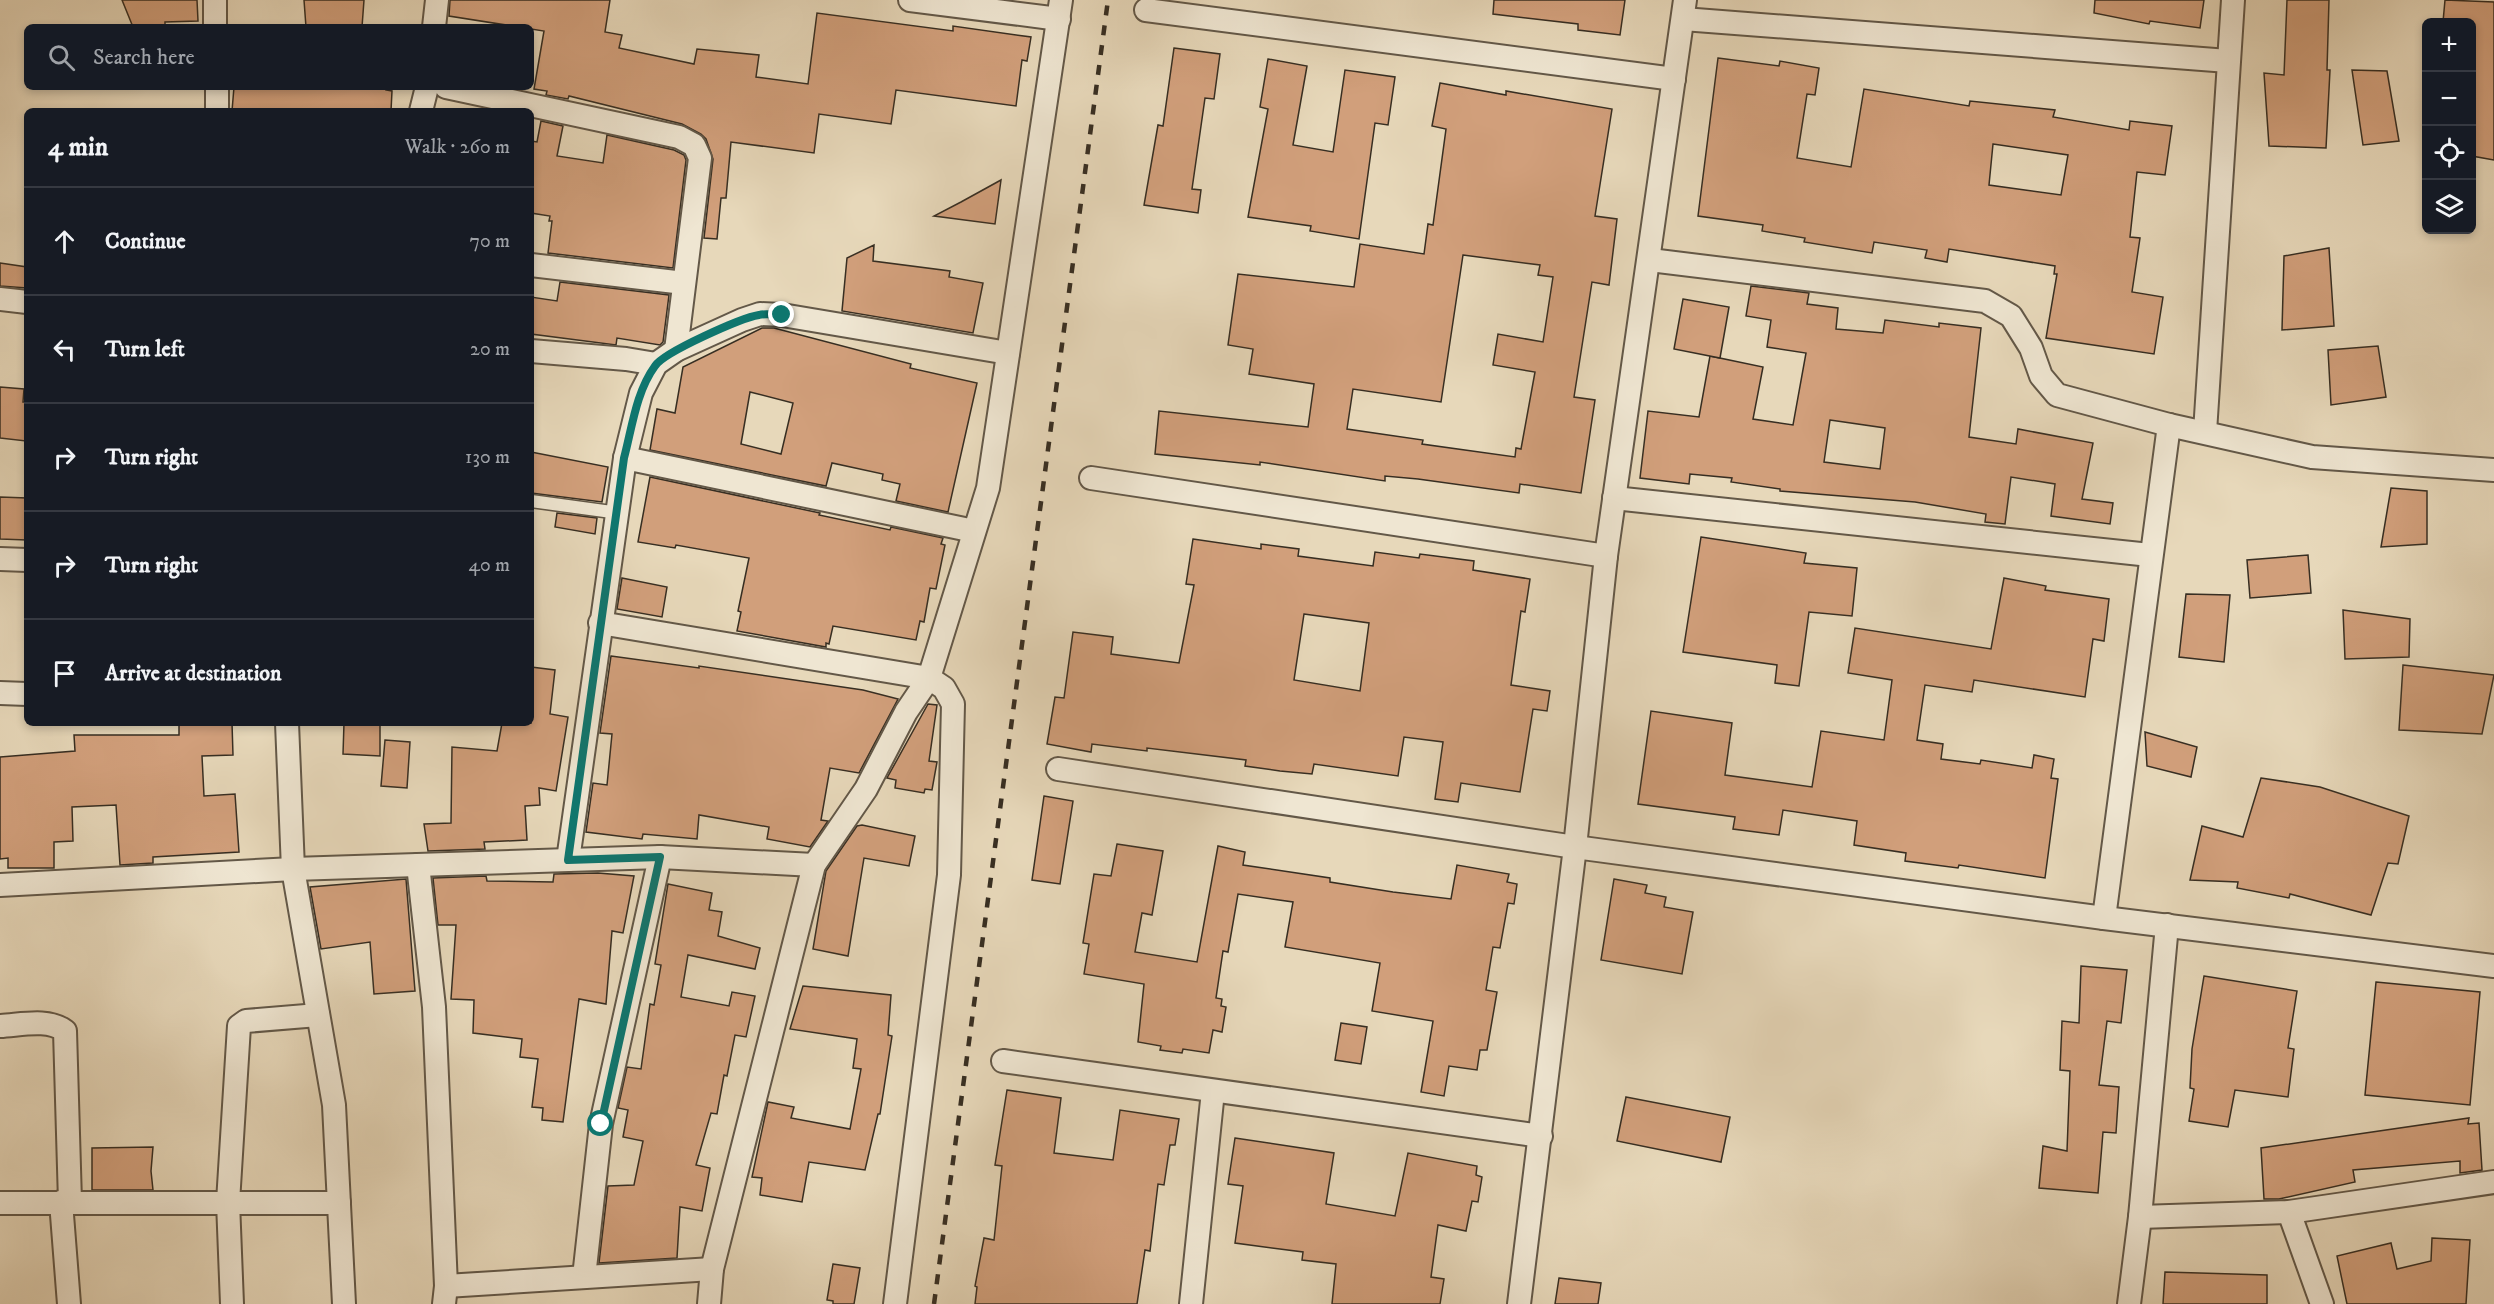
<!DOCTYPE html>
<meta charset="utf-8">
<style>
:root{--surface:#171b24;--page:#20242c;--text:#f1f3f6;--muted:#9ea1a6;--line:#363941}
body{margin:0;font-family:"IM FELL DW Pica",serif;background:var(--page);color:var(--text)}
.controls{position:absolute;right:18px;top:18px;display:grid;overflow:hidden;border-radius:9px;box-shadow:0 3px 9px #0003}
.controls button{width:54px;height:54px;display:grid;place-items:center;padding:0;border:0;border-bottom:2px solid var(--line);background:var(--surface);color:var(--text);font:30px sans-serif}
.stop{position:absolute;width:18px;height:18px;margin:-14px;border:4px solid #0f766e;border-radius:50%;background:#fff}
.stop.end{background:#0f766e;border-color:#fff;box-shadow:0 2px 6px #0008}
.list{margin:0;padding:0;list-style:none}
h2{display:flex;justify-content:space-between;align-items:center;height:78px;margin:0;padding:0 24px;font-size:26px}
h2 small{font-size:20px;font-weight:400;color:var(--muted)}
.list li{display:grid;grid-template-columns:39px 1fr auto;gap:18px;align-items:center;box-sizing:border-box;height:108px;padding:0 24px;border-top:2px solid var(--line)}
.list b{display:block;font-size:22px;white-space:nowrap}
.list em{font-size:20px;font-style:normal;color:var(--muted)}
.icon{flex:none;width:33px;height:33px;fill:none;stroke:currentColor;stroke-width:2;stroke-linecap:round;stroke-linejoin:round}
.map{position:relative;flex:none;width:2494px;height:1304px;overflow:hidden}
.search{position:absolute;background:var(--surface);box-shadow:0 3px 9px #0003;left:24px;top:24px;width:510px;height:66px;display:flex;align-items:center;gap:15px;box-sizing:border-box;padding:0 21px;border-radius:9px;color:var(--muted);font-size:22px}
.panel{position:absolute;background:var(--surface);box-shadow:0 3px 9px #0003;left:24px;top:108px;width:510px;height:618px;border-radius:9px}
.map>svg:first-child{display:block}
</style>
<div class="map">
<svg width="2494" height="1304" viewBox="0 0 2494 1304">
<rect width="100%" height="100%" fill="#e7d8ba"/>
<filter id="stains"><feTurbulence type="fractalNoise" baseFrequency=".00333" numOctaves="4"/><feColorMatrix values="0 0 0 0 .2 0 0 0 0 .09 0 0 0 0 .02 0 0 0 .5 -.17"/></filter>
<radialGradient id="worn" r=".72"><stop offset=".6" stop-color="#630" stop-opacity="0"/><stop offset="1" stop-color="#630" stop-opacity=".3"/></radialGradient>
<g fill="#d19f7b" stroke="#372e22" stroke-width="1.5" fill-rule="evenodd">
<path d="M 122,0 L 197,0 L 198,21 L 165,22 L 165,27 L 133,27 Z"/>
<path d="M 304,0 L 364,0 L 362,27 L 306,27 Z"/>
<path d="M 450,0 L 610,0 L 605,32 L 622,35 L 619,48 L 694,64 L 697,49 L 759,55 L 756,77 L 808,84 L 817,13 L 953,31 L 953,26 L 1031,37 L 1027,61 L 1022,60 L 1016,106 L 896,90 L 891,124 L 819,114 L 814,153 L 731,142 L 726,198 L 721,198 L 717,239 L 704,238 L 713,159 L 706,139 L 701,134 L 682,124 L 569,96 L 568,99 L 546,95 L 547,91 L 534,89 L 544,31 L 449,16 Z"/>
<path d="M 1494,0 L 1625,0 L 1620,35 L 1578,30 L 1578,24 L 1493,14 Z"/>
<path d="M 2095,0 L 2204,0 L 2200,28 L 2150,21 L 2149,24 L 2094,13 Z"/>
<path d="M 2287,0 L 2329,0 L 2327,70 L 2330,70 L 2326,148 L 2269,146 L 2264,73 L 2284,75 Z"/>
<path d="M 2445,0 L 2494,2 L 2494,160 L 2472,156 L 2472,22 L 2443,22 Z"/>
<path d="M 1174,48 L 1220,54 L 1214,99 L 1205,98 L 1192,189 L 1201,190 L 1198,213 L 1144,205 L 1158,125 L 1163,126 Z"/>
<path d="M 1718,58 L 1779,66 L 1780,61 L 1819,68 L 1815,95 L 1807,94 L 1797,158 L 1851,167 L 1864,89 L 1969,106 L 1970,101 L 2055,110 L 2053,117 L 2129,130 L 2130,121 L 2172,126 L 2165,175 L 2137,172 L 2130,237 L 2140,238 L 2132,292 L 2163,297 L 2154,354 L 2046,338 L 2057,274 L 2054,274 L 2055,266 L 1949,249 L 1947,262 L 1925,258 L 1927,250 L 1874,242 L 1872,253 L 1804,242 L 1805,238 L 1762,231 L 1763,225 L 1698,216 ZM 1993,144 L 2068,155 L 2061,195 L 1989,185 Z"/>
<path d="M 1268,59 L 1307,66 L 1293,145 L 1333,152 L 1345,70 L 1395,77 L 1388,125 L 1375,123 L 1359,239 L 1310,231 L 1311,226 L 1248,217 L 1268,109 L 1260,107 Z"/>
<path d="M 2352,70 L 2387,71 L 2399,141 L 2363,145 Z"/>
<path d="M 1440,83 L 1506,95 L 1506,91 L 1612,109 L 1595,216 L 1617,219 L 1609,285 L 1592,282 L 1574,397 L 1595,400 L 1581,493 L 1520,484 L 1519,493 L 1418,479 L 1385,476 L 1385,481 L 1260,462 L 1260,465 L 1155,454 L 1159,411 L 1308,427 L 1314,384 L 1249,374 L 1253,349 L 1228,345 L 1238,274 L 1354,287 L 1360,244 L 1424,254 L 1428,224 L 1433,225 L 1446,129 L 1432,126 ZM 1463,255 L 1540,265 L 1538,275 L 1553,277 L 1543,342 L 1498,334 L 1493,365 L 1535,372 L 1521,449 L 1516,448 L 1515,457 L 1422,444 L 1423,440 L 1347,429 L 1353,389 L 1441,402 Z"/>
<path d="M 234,87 L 387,87 L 386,90 L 392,91 L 391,111 L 232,111 Z"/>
<path d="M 541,121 L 563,126 L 557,156 L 603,163 L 607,135 L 674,150 L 684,155 L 686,160 L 673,268 L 548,253 L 552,221 L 549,221 L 550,216 L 531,213 L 531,141 L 537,142 Z"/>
<path d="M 1001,180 L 995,224 L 934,216 L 961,202 Z"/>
<path d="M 874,245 L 873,261 L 950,271 L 949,277 L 983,283 L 973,333 L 842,311 L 847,258 Z"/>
<path d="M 2329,248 L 2334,326 L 2282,330 L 2284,256 Z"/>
<path d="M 0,263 L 27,267 L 27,288 L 0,286 Z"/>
<path d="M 560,282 L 669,295 L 663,342 L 660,345 L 617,338 L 616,345 L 531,334 L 531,297 L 557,301 Z"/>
<path d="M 1751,286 L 1809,293 L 1807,304 L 1838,308 L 1836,329 L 1883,333 L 1885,320 L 1939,327 L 1939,323 L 1981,328 L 1969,437 L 2016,444 L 2018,429 L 2093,443 L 2082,499 L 2113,503 L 2110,524 L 2051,516 L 2055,484 L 2011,477 L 2005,524 L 1985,522 L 1986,514 L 1915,502 L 1780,491 L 1780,489 L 1731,482 L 1732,478 L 1690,474 L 1689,484 L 1640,478 L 1648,411 L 1699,417 L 1710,356 L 1763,367 L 1753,419 L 1793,425 L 1806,353 L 1767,347 L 1771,320 L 1746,316 ZM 1830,420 L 1885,428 L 1880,469 L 1824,462 Z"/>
<path d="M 1683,299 L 1729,307 L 1720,358 L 1674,349 Z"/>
<path d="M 762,328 L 774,328 L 911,364 L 910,368 L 977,383 L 948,512 L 896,501 L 900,484 L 882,480 L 883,474 L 832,463 L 826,486 L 650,450 L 657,409 L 675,413 L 683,367 ZM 750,392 L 793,403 L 781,454 L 741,444 Z"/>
<path d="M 2378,346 L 2386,397 L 2331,405 L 2328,350 Z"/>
<path d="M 0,387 L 24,389 L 23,402 L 27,402 L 26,441 L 0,438 Z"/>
<path d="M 531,452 L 608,467 L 602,502 L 531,493 Z"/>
<path d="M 650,477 L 820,513 L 819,515 L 890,530 L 891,527 L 943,538 L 941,544 L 945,545 L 936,589 L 930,588 L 924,622 L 920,621 L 916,640 L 833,626 L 829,644 L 826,643 L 826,647 L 737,631 L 741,612 L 738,611 L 749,558 L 676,545 L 675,548 L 638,542 Z"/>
<path d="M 2391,488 L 2427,491 L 2427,544 L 2381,547 Z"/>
<path d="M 0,497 L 27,498 L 27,540 L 0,539 Z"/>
<path d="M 557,513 L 597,518 L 595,534 L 555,527 Z"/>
<path d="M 1701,537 L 1806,553 L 1804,563 L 1857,568 L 1852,616 L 1809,612 L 1799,686 L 1775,683 L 1777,665 L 1683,652 Z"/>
<path d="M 1193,539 L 1261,549 L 1261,544 L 1299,549 L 1298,556 L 1373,566 L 1375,552 L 1419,558 L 1420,554 L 1474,561 L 1473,570 L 1530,579 L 1525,612 L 1521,611 L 1511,685 L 1550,691 L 1547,711 L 1533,709 L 1520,792 L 1461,783 L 1458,802 L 1435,799 L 1443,742 L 1404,737 L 1398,776 L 1314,764 L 1312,774 L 1280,771 L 1245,766 L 1246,760 L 1147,748 L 1147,751 L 1092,744 L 1091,752 L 1047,744 L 1055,697 L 1064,698 L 1073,632 L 1113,637 L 1111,654 L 1179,663 L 1194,585 L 1186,584 ZM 1304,614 L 1369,623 L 1360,691 L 1294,680 Z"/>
<path d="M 2308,555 L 2311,593 L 2250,598 L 2247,560 Z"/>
<path d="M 622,578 L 667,587 L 662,617 L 617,609 Z"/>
<path d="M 2004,578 L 2046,586 L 2045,590 L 2109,599 L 2104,641 L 2093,639 L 2085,697 L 1974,680 L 1972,692 L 1925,685 L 1917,740 L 1943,744 L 1941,759 L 1980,764 L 1981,760 L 2032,768 L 2034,755 L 2054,759 L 2051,778 L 2058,779 L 2045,878 L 1959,865 L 1958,868 L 1905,861 L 1906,853 L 1854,845 L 1857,821 L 1783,810 L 1779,835 L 1733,829 L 1735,817 L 1638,804 L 1651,711 L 1732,723 L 1725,775 L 1812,787 L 1821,731 L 1884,740 L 1892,680 L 1848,673 L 1855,628 L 1991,649 Z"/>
<path d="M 2186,594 L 2230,595 L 2224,662 L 2179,657 Z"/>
<path d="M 2343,610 L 2410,619 L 2409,657 L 2345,659 Z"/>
<path d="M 611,656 L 699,668 L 699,666 L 863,690 L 898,699 L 859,773 L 830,768 L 821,820 L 828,821 L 810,847 L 767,839 L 769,827 L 699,815 L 697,839 L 643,834 L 642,839 L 586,832 L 593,783 L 607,785 L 612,734 L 600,733 Z"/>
<path d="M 2403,665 L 2494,675 L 2482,734 L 2399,730 Z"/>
<path d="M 531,667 L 555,670 L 550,714 L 568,717 L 556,791 L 539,788 L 540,805 L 525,806 L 527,840 L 484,842 L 485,849 L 428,851 L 424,824 L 451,823 L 452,747 L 497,751 L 502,723 L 531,723 Z"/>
<path d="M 928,704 L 937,705 L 929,761 L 937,762 L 932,790 L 925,789 L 924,793 L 895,788 L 896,780 L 887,778 Z"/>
<path d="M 179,723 L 232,723 L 233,755 L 202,756 L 204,796 L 235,794 L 239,852 L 153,857 L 153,863 L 120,865 L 116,805 L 72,807 L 73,841 L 54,842 L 54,868 L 8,868 L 8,858 L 0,859 L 0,757 L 75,751 L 74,735 L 179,735 Z"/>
<path d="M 344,723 L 380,723 L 380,756 L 343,754 Z"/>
<path d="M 2145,732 L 2197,747 L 2191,777 L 2147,766 Z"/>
<path d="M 385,740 L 410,742 L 407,788 L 381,786 Z"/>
<path d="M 2261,778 L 2320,787 L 2409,816 L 2398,864 L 2388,863 L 2371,915 L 2290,894 L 2289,898 L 2237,888 L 2238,882 L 2190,880 L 2202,826 L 2243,837 Z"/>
<path d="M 1044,796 L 1073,801 L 1060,884 L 1032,880 Z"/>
<path d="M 862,825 L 915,836 L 909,866 L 864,858 L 848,956 L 813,949 L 826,871 L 857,826 Z"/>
<path d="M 1117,844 L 1163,851 L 1152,915 L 1142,913 L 1135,952 L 1197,962 L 1218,846 L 1245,852 L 1243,865 L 1330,878 L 1330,882 L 1393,892 L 1451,899 L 1457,865 L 1509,874 L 1507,882 L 1517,884 L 1514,904 L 1508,903 L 1500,948 L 1493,947 L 1486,990 L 1497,992 L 1487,1050 L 1480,1050 L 1477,1070 L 1449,1066 L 1444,1096 L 1421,1092 L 1433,1021 L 1372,1011 L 1380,963 L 1285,947 L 1293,902 L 1238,894 L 1228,952 L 1223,951 L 1216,998 L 1222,999 L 1221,1006 L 1226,1007 L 1222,1032 L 1213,1030 L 1209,1053 L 1183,1049 L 1182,1053 L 1160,1050 L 1161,1046 L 1138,1042 L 1144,984 L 1084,974 L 1089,944 L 1083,943 L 1094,874 L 1111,876 Z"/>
<path d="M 598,873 L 634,876 L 623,933 L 612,931 L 606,1004 L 579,999 L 563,1122 L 542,1120 L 543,1108 L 532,1107 L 538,1059 L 520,1057 L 522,1039 L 473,1033 L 474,1000 L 451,999 L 456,925 L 438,925 L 433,878 L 486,876 L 487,881 L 553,882 L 554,874 Z"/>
<path d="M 406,879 L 415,991 L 374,994 L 370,942 L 321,949 L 310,887 Z"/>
<path d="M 1614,879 L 1647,885 L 1645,893 L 1666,897 L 1664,907 L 1693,912 L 1682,974 L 1601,960 Z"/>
<path d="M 668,884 L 712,893 L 709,910 L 722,912 L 718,936 L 760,948 L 755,969 L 688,955 L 681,997 L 729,1006 L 732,992 L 755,996 L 746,1037 L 735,1035 L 727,1076 L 724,1075 L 717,1114 L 711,1113 L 696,1165 L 710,1168 L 702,1211 L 680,1207 L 677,1258 L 599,1263 L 608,1186 L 634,1185 L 643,1141 L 623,1137 L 628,1110 L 618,1108 L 627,1067 L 641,1069 L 650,1004 L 654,1005 L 661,965 L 655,964 Z"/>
<path d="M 2081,966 L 2127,970 L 2121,1023 L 2107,1021 L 2099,1085 L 2119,1087 L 2116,1133 L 2103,1132 L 2098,1193 L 2039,1188 L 2043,1146 L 2067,1151 L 2070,1071 L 2060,1070 L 2062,1021 L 2079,1023 Z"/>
<path d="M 2204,976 L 2297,991 L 2288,1048 L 2294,1049 L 2288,1097 L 2235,1090 L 2228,1127 L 2189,1121 L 2194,1089 L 2190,1088 L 2192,1049 Z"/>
<path d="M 2376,982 L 2480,992 L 2470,1105 L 2365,1095 Z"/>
<path d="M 803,986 L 891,995 L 888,1035 L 892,1036 L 880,1114 L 878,1114 L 865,1170 L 809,1162 L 802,1202 L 760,1195 L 762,1178 L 752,1177 L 768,1102 L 794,1107 L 791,1118 L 850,1129 L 861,1069 L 853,1068 L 857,1039 L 790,1029 Z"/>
<path d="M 1341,1023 L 1367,1027 L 1361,1064 L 1335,1060 Z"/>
<path d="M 1007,1090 L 1061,1098 L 1054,1153 L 1113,1160 L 1120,1110 L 1179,1119 L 1175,1145 L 1170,1145 L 1164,1185 L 1158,1184 L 1150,1251 L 1145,1250 L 1137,1304 L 975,1304 L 977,1287 L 975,1286 L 984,1238 L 994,1240 L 1002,1166 L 995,1165 Z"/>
<path d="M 1626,1097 L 1730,1117 L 1721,1162 L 1617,1141 Z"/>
<path d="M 2469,1118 L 2468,1124 L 2479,1123 L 2482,1170 L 2460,1173 L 2460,1161 L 2353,1170 L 2355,1182 L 2279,1199 L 2264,1199 L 2261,1148 Z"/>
<path d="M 1235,1138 L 1334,1153 L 1326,1204 L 1395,1216 L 1408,1153 L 1477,1166 L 1476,1175 L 1482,1177 L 1478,1202 L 1472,1201 L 1466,1231 L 1438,1225 L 1431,1277 L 1444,1279 L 1440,1304 L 1332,1304 L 1336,1264 L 1302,1260 L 1303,1252 L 1235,1243 L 1243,1186 L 1228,1184 Z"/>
<path d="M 153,1147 L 151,1171 L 153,1190 L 92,1190 L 92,1148 Z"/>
<path d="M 2432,1238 L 2470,1240 L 2466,1304 L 2347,1304 L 2337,1256 L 2391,1243 L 2397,1269 L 2431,1261 Z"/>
<path d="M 833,1264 L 860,1268 L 854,1304 L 833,1304 L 833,1301 L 827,1300 Z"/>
<path d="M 2165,1272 L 2267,1275 L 2267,1304 L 2163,1304 Z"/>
<path d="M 1559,1278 L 1601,1283 L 1598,1304 L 1555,1304 Z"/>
</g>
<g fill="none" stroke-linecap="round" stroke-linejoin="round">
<defs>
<path id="lane" d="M 531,501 L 619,513"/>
<g id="street">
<path d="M 215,0 L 215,27"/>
<path d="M 910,0 L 1059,19"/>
<path d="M 1146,10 L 1674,79"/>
<path d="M 1683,19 L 2228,61"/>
<path d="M 434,27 L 437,0"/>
<path d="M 217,87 L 217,111"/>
<path d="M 446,87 L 679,137 L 694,145 L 700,158 L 676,350"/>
<path d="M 421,111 L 427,87"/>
<path d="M 1650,260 L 1985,301 L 2011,316 L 2031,348 L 2041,376 L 2057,395 L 2169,425 L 2312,457 L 2494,470"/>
<path d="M 531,265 L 684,283"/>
<path d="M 0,299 L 27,302"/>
<path d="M 531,351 L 626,359 L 656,364"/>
<path d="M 2205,432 L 2233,0"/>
<path d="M 625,458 L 974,531"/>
<path d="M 1091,478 L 1606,556"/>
<path d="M 1614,498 L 2150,555"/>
<path d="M 0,559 L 27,560"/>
<path d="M 600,623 L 929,678 L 944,688 L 953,704 L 949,875 L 895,1304"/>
<path d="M 0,693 L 27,694"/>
<path d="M 287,723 L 293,869 L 334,1105 L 344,1304"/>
<path d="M 1058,769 L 1575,847 L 2104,918 L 2494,966"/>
<path d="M 568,860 L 625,458 L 641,393 L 656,364 L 676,350 L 742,320 L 760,314 L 782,315 L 1008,353"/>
<path d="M 418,865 L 434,1007 L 446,1286 L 444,1304"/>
<path d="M 0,885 L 293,869 L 660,857 L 814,865"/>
<path d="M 2104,918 L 2169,425"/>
<path d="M 0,1026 C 21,1025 48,1018 65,1031 L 70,1202"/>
<path d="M 1003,1061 L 1541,1136"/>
<path d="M 61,1202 L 69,1304"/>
<path d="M 0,1203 L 339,1203"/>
<path d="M 2289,1212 L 2322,1304"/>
<path d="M 2140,1217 L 2289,1212 L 2494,1182"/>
<path d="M 584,1277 L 601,1124 L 660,857"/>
<path d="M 446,1286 L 712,1269"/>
<path d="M 232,1304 L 228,1202 L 239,1026 L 246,1021 L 318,1015"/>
<path d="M 709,1304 L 712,1269 L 814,865 L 866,789 L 906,712 L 929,678 L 988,488 L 1061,0"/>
<path d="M 1191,1304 L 1213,1091"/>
<path d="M 1519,1304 L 1575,847 L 1606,556 L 1685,0"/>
<path d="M 2129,1304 L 2140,1217 L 2167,925"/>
</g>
</defs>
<use href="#lane" stroke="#635848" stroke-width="15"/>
<use href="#street" stroke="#635848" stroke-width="26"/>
<use href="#lane" stroke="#efe6d2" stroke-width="12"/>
<use href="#street" stroke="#efe6d2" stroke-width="22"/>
<path stroke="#372e22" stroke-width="4.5" stroke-dasharray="10 10" stroke-linecap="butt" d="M 934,1304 L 1108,0"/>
</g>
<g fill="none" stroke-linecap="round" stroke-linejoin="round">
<path stroke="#0f766e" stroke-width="8" d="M 601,1124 L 660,857 L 568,860 L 624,458 C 632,428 636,392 655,366 C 664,352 741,318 759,315 C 766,313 775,315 782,315"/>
</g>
<rect width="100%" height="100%" filter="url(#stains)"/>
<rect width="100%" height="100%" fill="url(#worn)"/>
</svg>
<div class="controls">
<button>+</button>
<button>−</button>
<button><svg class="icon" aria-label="locate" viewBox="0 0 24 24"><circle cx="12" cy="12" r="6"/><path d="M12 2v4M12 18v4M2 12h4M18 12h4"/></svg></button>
<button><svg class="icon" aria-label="layers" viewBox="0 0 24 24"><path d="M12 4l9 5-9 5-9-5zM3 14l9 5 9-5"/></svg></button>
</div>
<div class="stop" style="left:601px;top:1124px"></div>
<div class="stop end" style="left:782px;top:315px"></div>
<div class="search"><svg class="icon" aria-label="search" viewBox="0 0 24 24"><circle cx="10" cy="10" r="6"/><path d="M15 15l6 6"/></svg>Search here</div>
<section class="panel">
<h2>4 min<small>Walk · 260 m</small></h2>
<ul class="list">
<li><svg class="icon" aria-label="ahead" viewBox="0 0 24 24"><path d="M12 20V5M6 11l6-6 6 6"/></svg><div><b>Continue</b></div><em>70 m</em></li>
<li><svg class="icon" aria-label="left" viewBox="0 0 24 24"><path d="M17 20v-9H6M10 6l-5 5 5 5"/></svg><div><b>Turn left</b></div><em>20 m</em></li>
<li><svg class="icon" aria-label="right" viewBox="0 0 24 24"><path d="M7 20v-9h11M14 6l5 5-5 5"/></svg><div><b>Turn right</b></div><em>130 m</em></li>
<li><svg class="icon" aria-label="right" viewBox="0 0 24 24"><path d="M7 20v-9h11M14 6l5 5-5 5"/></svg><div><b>Turn right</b></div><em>40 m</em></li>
<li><svg class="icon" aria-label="arrive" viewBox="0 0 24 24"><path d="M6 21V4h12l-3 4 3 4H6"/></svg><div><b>Arrive at destination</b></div></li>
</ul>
</section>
</div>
